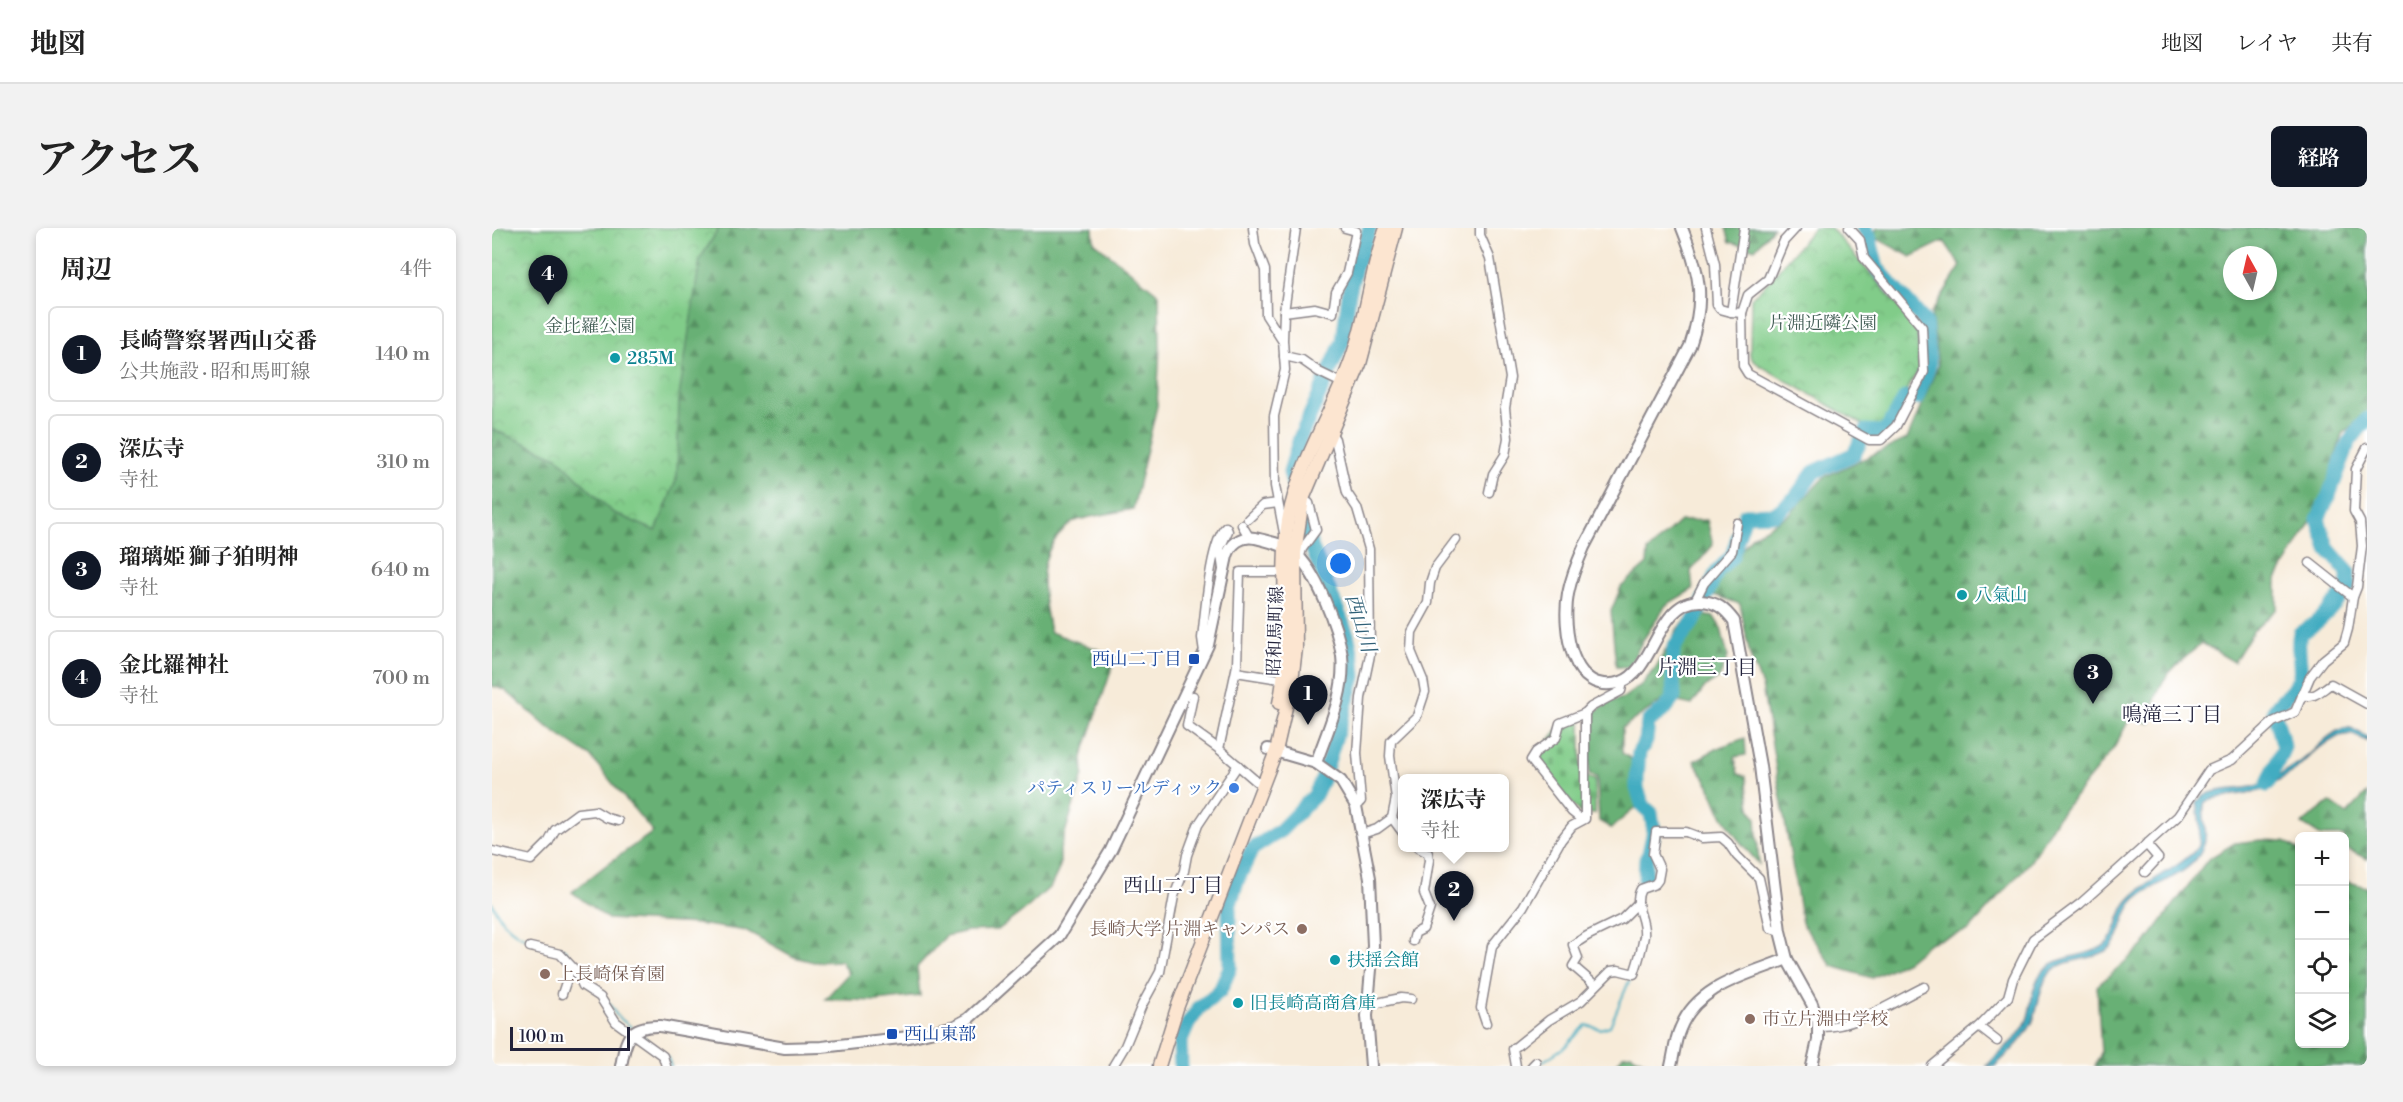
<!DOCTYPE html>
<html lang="ja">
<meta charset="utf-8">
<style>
:root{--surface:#fff;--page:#f2f2f2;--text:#222;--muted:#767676;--line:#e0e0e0;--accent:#111827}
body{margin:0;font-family:"Libre Bodoni","Noto Serif JP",serif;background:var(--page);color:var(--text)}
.controls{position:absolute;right:18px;bottom:18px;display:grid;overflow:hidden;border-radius:9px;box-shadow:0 3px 9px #0003}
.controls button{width:54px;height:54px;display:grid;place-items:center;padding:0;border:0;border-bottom:2px solid var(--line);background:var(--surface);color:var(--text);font:30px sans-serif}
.compass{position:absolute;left:1731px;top:18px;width:54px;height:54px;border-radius:50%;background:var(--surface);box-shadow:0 3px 9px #0003;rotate:352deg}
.scale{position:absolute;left:18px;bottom:15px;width:120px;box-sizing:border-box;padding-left:6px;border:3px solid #22223b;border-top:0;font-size:16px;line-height:21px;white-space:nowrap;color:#22223b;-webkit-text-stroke:4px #fff;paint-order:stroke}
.you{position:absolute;left:849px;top:336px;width:21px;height:21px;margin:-15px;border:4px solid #fff;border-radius:50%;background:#1a73e8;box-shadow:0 0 0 9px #1a73e833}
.badge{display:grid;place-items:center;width:39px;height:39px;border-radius:50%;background:var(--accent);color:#fff;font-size:20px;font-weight:700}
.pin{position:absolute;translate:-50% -50px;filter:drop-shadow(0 2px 3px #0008)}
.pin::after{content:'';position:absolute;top:32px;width:21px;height:18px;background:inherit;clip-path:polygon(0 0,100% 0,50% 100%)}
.popup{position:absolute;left:906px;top:546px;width:111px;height:78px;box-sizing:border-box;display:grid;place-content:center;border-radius:9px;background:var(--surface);filter:drop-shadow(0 2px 4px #0005);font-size:20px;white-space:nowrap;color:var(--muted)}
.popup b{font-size:22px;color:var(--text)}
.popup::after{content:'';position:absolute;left:50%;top:100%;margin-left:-12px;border:12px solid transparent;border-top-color:var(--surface)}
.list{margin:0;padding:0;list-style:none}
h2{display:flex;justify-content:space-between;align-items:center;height:78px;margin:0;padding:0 24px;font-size:26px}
h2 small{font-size:20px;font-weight:400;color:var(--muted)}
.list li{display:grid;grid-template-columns:39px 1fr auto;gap:18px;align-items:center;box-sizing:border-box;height:96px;margin:0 12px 12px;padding:0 12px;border:2px solid var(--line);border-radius:9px}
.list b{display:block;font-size:22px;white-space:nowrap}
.list p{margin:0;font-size:20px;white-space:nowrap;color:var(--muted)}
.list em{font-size:20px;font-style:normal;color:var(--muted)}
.icon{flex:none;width:33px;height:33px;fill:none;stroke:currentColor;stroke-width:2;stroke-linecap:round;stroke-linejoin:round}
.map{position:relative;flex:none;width:1875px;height:838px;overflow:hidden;border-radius:9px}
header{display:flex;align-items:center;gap:36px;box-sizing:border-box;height:84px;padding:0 30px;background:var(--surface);border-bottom:2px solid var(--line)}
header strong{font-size:28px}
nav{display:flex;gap:33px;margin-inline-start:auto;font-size:21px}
.intro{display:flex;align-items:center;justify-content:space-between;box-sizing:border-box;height:144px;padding:0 36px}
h1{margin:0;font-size:42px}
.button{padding:15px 27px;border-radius:9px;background:var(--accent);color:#fff;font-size:21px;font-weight:700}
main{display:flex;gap:36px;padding:0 36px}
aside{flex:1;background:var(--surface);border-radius:9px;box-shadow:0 3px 9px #0003}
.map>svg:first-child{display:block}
</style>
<header>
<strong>地図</strong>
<nav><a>地図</a><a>レイヤ</a><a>共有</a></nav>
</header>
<div class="intro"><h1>アクセス</h1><a class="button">経路</a></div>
<main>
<aside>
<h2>周辺<small>4件</small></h2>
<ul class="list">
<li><span class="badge">1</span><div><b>長崎警察署西山交番</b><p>公共施設 · 昭和馬町線</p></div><em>140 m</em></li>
<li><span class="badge">2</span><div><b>深広寺</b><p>寺社</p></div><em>310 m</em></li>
<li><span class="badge">3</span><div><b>瑠璃姫 獅子狛明神</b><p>寺社</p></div><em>640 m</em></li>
<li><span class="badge">4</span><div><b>金比羅神社</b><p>寺社</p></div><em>700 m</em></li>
</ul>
</aside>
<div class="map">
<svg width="1875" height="838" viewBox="0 0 1875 838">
<defs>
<pattern id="forest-firs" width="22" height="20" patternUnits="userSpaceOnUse" patternTransform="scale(1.5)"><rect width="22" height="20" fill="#68b075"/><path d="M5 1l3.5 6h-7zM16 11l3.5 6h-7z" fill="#558f61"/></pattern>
<pattern id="cemetery-stones" width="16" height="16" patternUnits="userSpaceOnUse" patternTransform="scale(1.5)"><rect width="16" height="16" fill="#81cc89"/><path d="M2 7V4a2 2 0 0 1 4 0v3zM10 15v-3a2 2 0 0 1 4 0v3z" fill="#6faf77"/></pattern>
<pattern id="park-crowns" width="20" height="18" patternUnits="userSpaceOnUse" patternTransform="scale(1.5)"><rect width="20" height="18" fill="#81cc89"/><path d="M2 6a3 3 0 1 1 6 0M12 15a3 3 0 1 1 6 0" fill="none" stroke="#6faf77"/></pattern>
</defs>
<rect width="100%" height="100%" fill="#fff"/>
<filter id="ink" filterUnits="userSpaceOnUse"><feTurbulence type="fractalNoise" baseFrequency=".0167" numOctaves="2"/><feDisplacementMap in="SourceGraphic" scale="12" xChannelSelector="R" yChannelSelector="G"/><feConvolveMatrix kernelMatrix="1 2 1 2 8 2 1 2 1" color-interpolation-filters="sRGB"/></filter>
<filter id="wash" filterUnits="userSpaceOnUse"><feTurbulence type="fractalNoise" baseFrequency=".008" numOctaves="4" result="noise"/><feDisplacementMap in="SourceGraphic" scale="24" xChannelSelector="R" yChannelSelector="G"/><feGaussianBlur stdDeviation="1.35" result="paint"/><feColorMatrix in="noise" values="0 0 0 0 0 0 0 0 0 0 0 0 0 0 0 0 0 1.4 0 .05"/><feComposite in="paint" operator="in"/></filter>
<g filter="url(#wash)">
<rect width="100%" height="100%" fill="#f7ebd9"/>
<g fill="url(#forest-firs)" stroke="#456958" stroke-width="1.5" fill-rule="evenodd">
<path d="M 0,0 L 601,0 L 602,14 L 667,66 L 668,117 L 665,178 L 641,281 C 623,285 604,287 586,292 C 578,294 573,300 568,306 C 542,334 552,370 558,404 L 624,428 L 590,529 L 591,547 L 568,621 L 568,639 L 559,658 L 535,680 L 506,702 L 476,703 L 454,708 L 425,739 L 428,768 L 385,773 L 333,771 L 356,746 L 349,733 L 322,734 L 302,729 L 255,703 L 206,696 L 116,691 L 80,664 L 118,634 L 161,604 L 98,528 L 55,499 L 13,462 L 0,458 Z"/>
<path d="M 1234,0 L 1281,0 L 1263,21 L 1238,14 Z"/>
<path d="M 1385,0 L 1875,0 L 1875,185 L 1850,206 L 1841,239 L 1822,288 L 1785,351 L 1785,381 L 1761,403 L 1742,434 L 1710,415 C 1677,444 1666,448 1658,495 L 1638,490 L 1622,520 L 1565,590 L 1538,634 L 1477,702 L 1437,715 L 1415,733 L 1380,750 L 1340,738 L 1310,695 L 1270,458 L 1258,428 L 1248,376 L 1216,365 L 1260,308 L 1298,286 L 1332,249 L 1415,211 L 1446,138 L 1439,85 L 1469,38 L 1452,13 L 1419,29 L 1382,9 ZM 1740,27 L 1776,27 L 1776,63 L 1740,63 Z"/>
<path d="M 1215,292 L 1221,317 L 1199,343 L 1201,361 L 1174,377 L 1151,412 L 1137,439 L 1124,439 L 1119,383 L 1129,359 L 1155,336 L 1156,323 L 1188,293 Z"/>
<path d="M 1209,387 L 1222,389 L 1229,400 L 1236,429 L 1227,450 L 1212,460 L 1200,477 L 1173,471 L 1130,500 L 1130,525 L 1144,534 L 1142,565 L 1147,577 L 1119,600 L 1107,593 L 1105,549 L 1097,547 L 1098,487 L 1117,474 L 1131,470 L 1150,456 L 1164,439 L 1186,400 L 1196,390 Z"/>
<path d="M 1253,510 L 1254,527 L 1243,529 L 1246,546 L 1254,548 L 1258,580 L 1264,590 L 1267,636 L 1245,610 L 1227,582 L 1217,557 L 1202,533 L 1228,519 Z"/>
<path d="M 1875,565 L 1875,631 L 1853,620 L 1852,608 L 1829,608 L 1810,596 L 1838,574 L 1855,586 Z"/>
<path d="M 1769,612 L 1793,613 L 1807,622 L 1808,816 L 1852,816 L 1853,653 L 1875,659 L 1875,838 L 1603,838 L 1609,825 L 1605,758 L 1651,718 L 1716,631 L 1743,615 Z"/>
<path d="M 1139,826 L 1161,838 L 1123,838 L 1131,827 Z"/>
</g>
<path fill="url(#cemetery-stones)" stroke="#527762" stroke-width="1.5" d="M 1089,490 L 1089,547 L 1103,552 L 1103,586 L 1088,585 L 1043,533 L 1045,527 L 1069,497 Z"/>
<g fill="url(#park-crowns)" stroke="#527762" stroke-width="1.5">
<path d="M 0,0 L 227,0 L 208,31 L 187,169 L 185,250 L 164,303 L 120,284 L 65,229 L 0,201 Z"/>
<path d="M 1322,0 L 1339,0 L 1425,100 L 1427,141 L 1395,195 L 1386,200 L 1375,199 L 1267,137 L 1261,132 L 1258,127 L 1259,70 L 1276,54 Z"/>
</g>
<path fill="#42acc1" stroke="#32677e" stroke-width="1.5" d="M 1852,500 L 1859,500 L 1875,509 L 1875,513 L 1859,506 L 1847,508 L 1825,521 L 1801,544 L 1768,563 L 1724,570 L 1713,574 C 1707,588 1721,605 1707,627 C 1694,648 1662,655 1644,671 C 1629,685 1632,710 1615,722 C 1599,734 1571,729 1557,746 C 1547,759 1547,778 1541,793 C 1532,812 1518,824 1503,838 L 1495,838 C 1508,821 1529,811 1536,789 C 1540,774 1540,754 1552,742 C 1569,726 1593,730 1611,718 C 1626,708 1625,687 1635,674 C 1654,651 1687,642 1707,618 L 1708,598 L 1705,574 C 1719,557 1747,564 1767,557 C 1780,552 1796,542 1808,534 C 1824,523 1833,507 1852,500 Z"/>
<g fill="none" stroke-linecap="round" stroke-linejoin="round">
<g stroke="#42acc1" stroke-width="2">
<path d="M 0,675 C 15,710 41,713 74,722 L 78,733"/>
<path d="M 86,741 L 92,746"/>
<path d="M 102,759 L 111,766 L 125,788 L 139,799"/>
<path d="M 148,806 L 162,817"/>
<path d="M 175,828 L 179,838"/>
<path d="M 1047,836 L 1074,818 L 1094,797 L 1108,801 L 1118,798 L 1138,751"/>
</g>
<g stroke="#42acc1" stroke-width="15">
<path d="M 1775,557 L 1792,519 L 1782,483 C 1788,470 1805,462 1808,448 C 1810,434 1804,420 1808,405 C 1829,395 1842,377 1856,359 L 1856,344 L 1836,321 L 1826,291 L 1837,267 L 1857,214 L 1875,191"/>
<path d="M 1153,653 L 1154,631 L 1157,626 L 1162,603 L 1159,585 L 1151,578 L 1145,560 L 1145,550 L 1147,524 L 1154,513 L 1156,494 L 1173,481 L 1182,469 L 1180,434 L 1182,419 L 1203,391 L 1225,344 L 1240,328 L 1253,287 L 1283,286 L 1303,270 L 1322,244 L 1362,226 L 1374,203 L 1390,204 L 1397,198 L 1413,170 L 1425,170 L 1437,137 L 1433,94 L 1385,40 L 1377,8 L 1371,0"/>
<path d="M 689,838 L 688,815 L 696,796 L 707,780 L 728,763 L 738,740 L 737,679 L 746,651 L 760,621 L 788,603 L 823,567 L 831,550 L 862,449 L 861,432 L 855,406 L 814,305 L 798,244 L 808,210 L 851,113 L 857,65 L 863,40 L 878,0"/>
</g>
</g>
</g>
<g filter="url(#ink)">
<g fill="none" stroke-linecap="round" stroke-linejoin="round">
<defs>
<g id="minor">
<path d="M 761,0 L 763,16 L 773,42 L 774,87 L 790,112"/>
<path d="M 988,0 L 988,7 L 998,30 L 1018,150 L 1013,180 L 1016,210 L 1013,227 L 1001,246 L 997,264"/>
<path d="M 1214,0 L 1223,36 L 1225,77 L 1228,81 L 1239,84"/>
<path d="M 1304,0 L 1292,13 L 1276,51 L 1256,67 L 1250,85 L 1251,138 L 1256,146 L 1377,212 L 1389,212 L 1404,198 L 1432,144 L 1430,99 L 1372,30 L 1368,12 L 1357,0"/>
<path d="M 792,84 L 823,80 L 841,85 L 844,64 L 855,45 L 864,3 L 853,0"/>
<path d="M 1250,85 L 1239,84 L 1252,0"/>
<path d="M 792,128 L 810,132 L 827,144 L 854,157"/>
<path d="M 838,203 L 843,211 L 855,265 L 865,280 L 877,321 L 878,427 L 869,470 L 865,525 L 869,573 L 864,578"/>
<path d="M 756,291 L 771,277 L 786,275"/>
<path d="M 750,297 L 757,309"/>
<path d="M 792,305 L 783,258 L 782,188 L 793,142 L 791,112 L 792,84 L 804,0"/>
<path d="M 807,331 L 810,321 L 824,302 L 817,275 L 811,271"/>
<path d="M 1818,335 L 1861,369"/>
<path d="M 1203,373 L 1212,355 L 1240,323 L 1245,295"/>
<path d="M 712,424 L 710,410 C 713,387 718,313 734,299 L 736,303 L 728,320 L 731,341"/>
<path d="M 744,444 L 794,452"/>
<path d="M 1810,467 C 1822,471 1828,463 1839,456 L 1875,476"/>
<path d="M 701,468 L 695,498 L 727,521"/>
<path d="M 771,556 L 764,553 L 727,521 L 745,437 L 748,344 L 797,344"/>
<path d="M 1090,592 L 1080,584 L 1039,532 L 1044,524 L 1064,510 L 1068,495 L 1093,485 L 1099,479 L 1129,463 L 1131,454"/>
<path d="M 911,605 L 900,590 L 904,570 L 898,528 L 899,513 L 925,488 L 933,464 L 931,452 L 919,423 L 920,404 L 936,375 L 938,355 L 943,340 L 964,312"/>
<path d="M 870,606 L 885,601 L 900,590"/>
<path d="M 0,623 L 39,632 L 56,615 L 63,602 L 86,585 L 103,583 L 115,590 L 126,593"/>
<path d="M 1653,644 L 1666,630 L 1654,616"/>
<path d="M 921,713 L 923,705 L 931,701 L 938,680 L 932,665 L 937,632 L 936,625 L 926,620"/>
<path d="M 38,719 L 68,726 L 84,743 L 91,758 L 108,769 L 124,794 L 171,828 L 174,838"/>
<path d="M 1103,757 L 1081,738 L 1086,730 L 1081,717 L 1095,708 L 1130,691 L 1144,677"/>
<path d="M 70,766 L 79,739"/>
<path d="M 876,777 L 909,770 L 919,771"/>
<path d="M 994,795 L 989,780 L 1000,718 L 1031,679 L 1069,612 L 1080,598 L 1093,591 L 1093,485"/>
<path d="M 1327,799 C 1364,800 1399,775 1432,759"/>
<path d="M 1487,799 L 1505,813"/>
<path d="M 621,838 L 633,818 L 650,777 L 668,744 L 682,668 L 692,643 L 695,627 L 706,597 L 746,537"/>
<path d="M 1024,838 L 1021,821 L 1057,792 L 1089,773 L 1119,743 L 1126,742 L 1142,746 C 1146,734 1150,721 1152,708 C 1154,690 1140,678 1149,661 L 1163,656 L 1166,652 L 1168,641 L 1161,626 L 1164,604 L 1194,604 L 1210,610 L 1229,609 L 1236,615 L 1245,628 L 1267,650 L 1278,700 L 1288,703"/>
<path d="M 1040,838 L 1044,834"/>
<path d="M 1440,838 L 1487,799 L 1516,769 L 1521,751 L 1541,711 L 1588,676 L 1686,588 L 1717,542 L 1740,532 L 1781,494 L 1803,484 L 1818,449 L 1831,432 L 1852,415 L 1856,401 L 1861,369 L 1865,359 L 1870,318 L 1868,294 L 1862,283 L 1864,241 L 1875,220"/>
</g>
<g id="tertiary">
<path d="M 1190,0 C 1208,45 1214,71 1198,118 L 1092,319 C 1085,335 1079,350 1076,366 C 1070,399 1079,470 1129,454 C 1163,443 1165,372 1209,373 C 1225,374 1233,381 1242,393 L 1268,538 L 1288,703 L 1295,731 L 1320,776 L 1326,794 L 1326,812 L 1320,838"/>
<path d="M 776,521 L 824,535 L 849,553 L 864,578 L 878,650 L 881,718 L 875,788 L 879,838"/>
<path d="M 129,838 C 134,811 136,797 168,798 L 293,820 L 330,819 L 417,809 L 463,798 L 476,791 L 567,708 L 619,622 L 716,417 L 735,328 C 739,316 749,307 763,310 C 775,313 791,316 802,324 C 824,342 846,400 850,428 C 854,464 836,501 824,535"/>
<path d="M 1179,838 C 1182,826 1183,812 1188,801 C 1205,757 1255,747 1295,731"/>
</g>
<g id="secondary">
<path d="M 787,475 C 801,415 786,354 796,293 C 806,235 839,187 859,132 C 875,90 878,43 894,0"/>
<path d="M 667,838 L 685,780 L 784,523 L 800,453 L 804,420 L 803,325 L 811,271 L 868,136 L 904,0"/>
</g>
</defs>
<use href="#minor" stroke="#8c868a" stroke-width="11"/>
<use href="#tertiary" stroke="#8c868a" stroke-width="14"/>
<use href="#secondary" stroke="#8c868a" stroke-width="15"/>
<use href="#minor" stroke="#fff" stroke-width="8"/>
<use href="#tertiary" stroke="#fff" stroke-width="10"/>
<use href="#secondary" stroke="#fce5d0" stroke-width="12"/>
</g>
</g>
<g fill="#0f9aa8" stroke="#fff" stroke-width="2">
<circle cx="123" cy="130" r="6"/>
<circle cx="1470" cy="367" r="6"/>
<circle cx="843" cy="732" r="6"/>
<circle cx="746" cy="775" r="6"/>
</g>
<g fill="#1a4fb4" stroke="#fff" stroke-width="2">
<rect x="696" y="425" width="12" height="12" rx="3"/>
<rect x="394" y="800" width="12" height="12" rx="3"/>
</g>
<circle fill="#3f7fe0" stroke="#fff" stroke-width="2" cx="742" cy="560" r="6"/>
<g fill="#8d6e63" stroke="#fff" stroke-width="2">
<circle cx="810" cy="701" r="6"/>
<circle cx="53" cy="746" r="6"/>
<circle cx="1258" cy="791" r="6"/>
</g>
<g text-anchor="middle" stroke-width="4.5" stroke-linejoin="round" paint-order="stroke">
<g font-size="18" fill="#435e56" stroke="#fff">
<text x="1331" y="101">片淵近隣公園</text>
<text x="98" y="104">金比羅公園</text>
</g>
<g font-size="18" fill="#0d838f" stroke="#fff" text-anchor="start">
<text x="135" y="136">285M</text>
<text x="1482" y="373">八氣山</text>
<text x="855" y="738">扶揺会館</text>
<text x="758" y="781">旧長崎高商倉庫</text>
</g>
<g font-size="18" fill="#22223b" stroke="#fff">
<text transform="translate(783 403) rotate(-88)" y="6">昭和馬町線</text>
</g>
<g font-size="18" fill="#164399" stroke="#fff" text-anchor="end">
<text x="690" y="437">西山二丁目</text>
<text x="412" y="812" text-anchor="start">西山東部</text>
</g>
<g font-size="18" fill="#366cbe" stroke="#fff" text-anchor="end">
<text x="730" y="566">パティスリールディック</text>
</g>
<g font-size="18" fill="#785e54" stroke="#fff" text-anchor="start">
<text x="798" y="707" text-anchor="end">長崎大学 片淵キャンパス</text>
<text x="65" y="752">上長崎保育園</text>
<text x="1270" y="797">市立片淵中学校</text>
</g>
<g font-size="20" font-style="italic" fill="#306077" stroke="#fff">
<text transform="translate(869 395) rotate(73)" y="7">西山川</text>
</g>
<g font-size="20" fill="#22223b" stroke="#fff">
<text x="1215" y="446">片淵三丁目</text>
<text x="1680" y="493">鳴滝三丁目</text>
<text x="681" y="664">西山二丁目</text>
</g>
</g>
</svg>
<div class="controls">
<button>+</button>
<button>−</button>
<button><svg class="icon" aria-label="locate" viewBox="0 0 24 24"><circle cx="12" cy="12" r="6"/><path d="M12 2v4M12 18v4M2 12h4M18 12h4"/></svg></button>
<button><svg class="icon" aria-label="layers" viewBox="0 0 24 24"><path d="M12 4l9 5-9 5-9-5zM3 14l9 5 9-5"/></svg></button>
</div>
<svg class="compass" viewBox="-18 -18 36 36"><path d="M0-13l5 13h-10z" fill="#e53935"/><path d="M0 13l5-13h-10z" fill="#767676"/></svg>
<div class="scale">100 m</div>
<div class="you"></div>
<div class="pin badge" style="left:816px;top:497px">1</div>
<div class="pin badge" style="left:962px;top:693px">2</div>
<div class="popup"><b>深広寺</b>寺社</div>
<div class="pin badge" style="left:1601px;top:476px">3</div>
<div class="pin badge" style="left:56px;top:77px">4</div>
</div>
</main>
